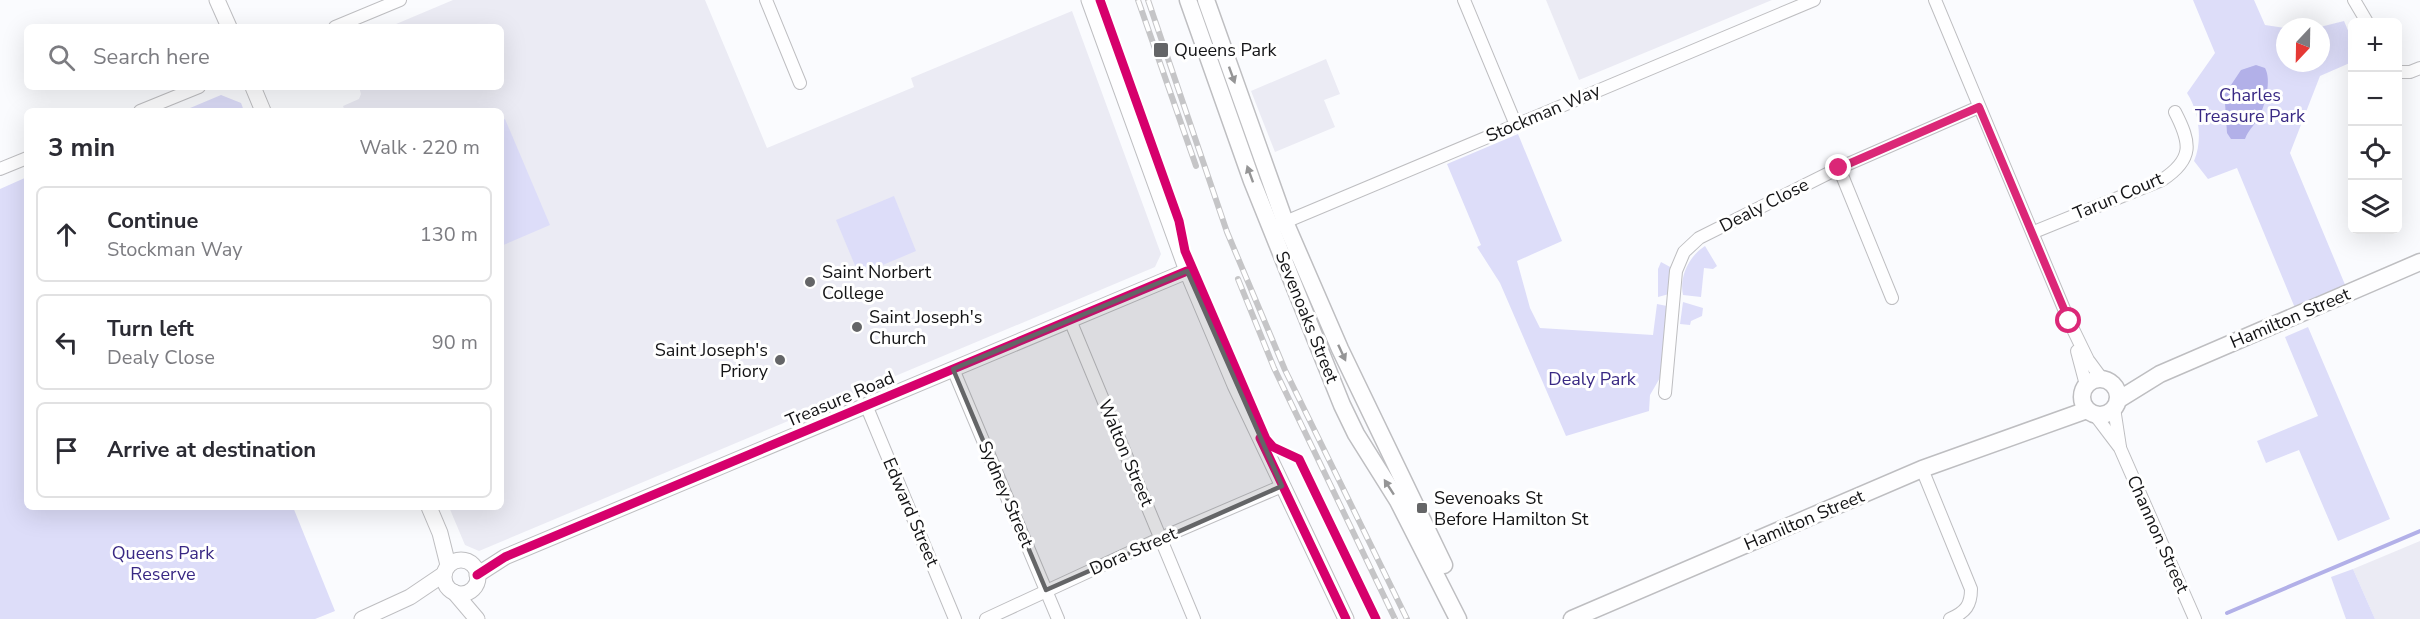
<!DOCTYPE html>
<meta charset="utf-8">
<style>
:root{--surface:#fff;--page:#f7f7f7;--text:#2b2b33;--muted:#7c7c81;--line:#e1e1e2}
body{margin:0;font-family:"Nunito Sans",sans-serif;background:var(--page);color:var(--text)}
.controls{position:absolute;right:18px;top:18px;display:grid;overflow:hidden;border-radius:9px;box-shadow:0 6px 24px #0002}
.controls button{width:54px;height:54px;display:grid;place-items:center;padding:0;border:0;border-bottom:2px solid var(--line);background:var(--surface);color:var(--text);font:30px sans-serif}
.compass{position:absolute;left:2276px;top:18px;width:54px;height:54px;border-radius:50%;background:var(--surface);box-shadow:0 6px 24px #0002;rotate:202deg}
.stop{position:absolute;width:18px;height:18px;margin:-14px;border:4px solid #db2777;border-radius:50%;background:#fff}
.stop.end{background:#db2777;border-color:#fff;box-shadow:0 2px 6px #0008}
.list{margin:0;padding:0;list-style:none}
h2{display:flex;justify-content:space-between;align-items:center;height:78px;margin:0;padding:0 24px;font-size:26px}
h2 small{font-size:20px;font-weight:400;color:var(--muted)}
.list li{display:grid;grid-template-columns:39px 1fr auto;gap:18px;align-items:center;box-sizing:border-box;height:96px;margin:0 12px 12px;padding:0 12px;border:2px solid var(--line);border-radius:9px}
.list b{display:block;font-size:22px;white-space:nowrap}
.list p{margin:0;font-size:20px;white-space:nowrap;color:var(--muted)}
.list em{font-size:20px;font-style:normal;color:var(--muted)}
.icon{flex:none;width:33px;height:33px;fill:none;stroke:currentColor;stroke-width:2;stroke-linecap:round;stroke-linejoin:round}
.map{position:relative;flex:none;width:2420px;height:619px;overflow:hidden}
.search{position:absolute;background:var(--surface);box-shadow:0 6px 24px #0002;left:24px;top:24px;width:480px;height:66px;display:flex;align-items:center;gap:15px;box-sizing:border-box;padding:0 21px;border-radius:9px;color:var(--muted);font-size:22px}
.panel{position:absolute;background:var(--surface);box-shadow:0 6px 24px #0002;left:24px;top:108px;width:480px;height:402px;border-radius:9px}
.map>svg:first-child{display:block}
</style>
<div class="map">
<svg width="2420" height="619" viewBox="0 0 2420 619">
<rect width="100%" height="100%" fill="#fafbfe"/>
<g fill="#ebebf4">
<path d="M 453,0 L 705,0 L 767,148 L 914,87 L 911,78 L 1072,11 L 1161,254 L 1155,267 L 479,551 L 465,545 L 449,507 L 501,507 L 501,111 L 345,111 L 343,106 L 359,99 L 361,94 L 359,87 L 501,87 L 501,27 L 389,27 Z"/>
<path d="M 1546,0 L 1772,0 L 1579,80 Z"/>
<path d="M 1326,59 L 1340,94 L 1324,100 L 1335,127 L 1275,152 L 1251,91 Z"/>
<path d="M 2420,541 L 2420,619 L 2375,619 L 2353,569 Z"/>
</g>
<g fill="#ddddf9">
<path d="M 2193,0 L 2254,0 L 2265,25 L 2285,28 L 2285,63 L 2321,63 L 2320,27 L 2344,21 L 2352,40 L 2352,62 L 2320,76 L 2290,153 L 2346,287 L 2295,308 L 2237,168 L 2208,179 L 2194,161 C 2203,140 2199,111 2187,93 L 2215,53 Z"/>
<path d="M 221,95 L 241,103 L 244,111 L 183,111 Z"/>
<path d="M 505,119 L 550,225 L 501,246 L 501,121 Z"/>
<path d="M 1518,134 L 1562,241 L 1517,261 L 1530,308 L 1540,328 L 1653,335 L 1657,304 L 1667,306 L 1661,376 L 1650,395 L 1649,411 L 1566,436 L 1500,283 L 1477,247 L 1481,245 L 1447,164 Z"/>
<path d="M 27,177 L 27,507 L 293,507 L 335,611 L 315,619 L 0,619 L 0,189 Z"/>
<path d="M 894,196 L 916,251 L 859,275 L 836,220 Z"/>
<path d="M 1705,246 L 1717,266 L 1713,269 L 1704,268 L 1701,297 L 1683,295 C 1679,277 1689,256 1705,246 Z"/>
<path d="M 1661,262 L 1672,268 L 1669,294 L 1658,297 L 1658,269 Z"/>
<path d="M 1683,302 L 1703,308 L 1702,316 L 1691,321 L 1690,325 L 1680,324 Z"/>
<path d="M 2308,327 L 2390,519 L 2338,541 L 2299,450 L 2266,463 L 2257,441 L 2318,416 L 2285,337 Z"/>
<path d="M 2353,569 L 2375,619 L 2346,619 L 2331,577 Z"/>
</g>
<path fill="#b2b0e8" d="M 2256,65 L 2265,68 C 2272,80 2265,107 2258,119 C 2253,127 2249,129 2245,139 L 2231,139 L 2227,133 L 2225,103 L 2221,94 L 2225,94 L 2241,70 Z"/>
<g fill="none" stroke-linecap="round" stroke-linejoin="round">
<path stroke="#b2b0e8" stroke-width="4" d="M 2227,613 L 2420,531"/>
<defs>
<g id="minor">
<path d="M 766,0 L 800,83"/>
<path d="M 1464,0 L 1516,125"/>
<path d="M 1935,0 L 2069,321 L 2088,360 L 2102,379"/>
<path d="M 2354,0 L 2367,22"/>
<path d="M 335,27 L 400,0"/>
<path d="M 2398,72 L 2410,72 L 2420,68"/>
<path d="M 140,111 L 199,87"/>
<path d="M 1839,168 L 1892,298"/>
<path d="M 0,169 L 27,158"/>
<path d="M 1278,225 L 1814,0"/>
<path d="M 2034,232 L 2162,180 C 2194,159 2191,143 2175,112"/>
<path d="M 1070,320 L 1194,619"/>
<path d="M 2077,351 L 2086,385"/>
<path d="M 953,369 L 1058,619"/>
<path d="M 1665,393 L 1676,271 L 1684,252 L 1699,238 L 1839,168 L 1979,107"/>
<path d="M 866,405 L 955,619"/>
<path d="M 2114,408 L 2120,447"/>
<path d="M 2095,415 L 2120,448 L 2195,619"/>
<path d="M 1922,469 L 1971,589 C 1971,605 1966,612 1950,619"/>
<path d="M 986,619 L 1161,538 L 1282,486"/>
</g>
<g id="tertiary">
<path d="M 217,0 L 229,27"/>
<path d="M 1089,0 L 1187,271 L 1235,385 L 1346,619"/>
<path d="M 253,87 L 263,111"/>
<path d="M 429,507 L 440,533 L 448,565"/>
<circle cx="461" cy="577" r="17"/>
<path d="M 477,575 L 505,557 L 1187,271"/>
<path d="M 454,592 L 477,619"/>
<path d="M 362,619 L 410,597 L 444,574"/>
</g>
<g id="secondary">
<path d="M 1188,0 L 1252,181 L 1342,405 L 1356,434 L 1398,501 L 1458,619"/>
<path d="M 1206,0 L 1285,222 L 1340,349 L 1444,565"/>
<circle cx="2100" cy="397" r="18"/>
<path d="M 2118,400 L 2160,374 L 2420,262"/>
<path d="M 1572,619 L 1922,469 L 2087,410"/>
</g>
</defs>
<use href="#minor" stroke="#bebec1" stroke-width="14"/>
<use href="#tertiary" stroke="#bebec1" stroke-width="17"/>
<use href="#secondary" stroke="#bebec1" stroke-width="19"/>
<use href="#minor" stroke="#fefeff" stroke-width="12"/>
<use href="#tertiary" stroke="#fefeff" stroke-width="15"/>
<use href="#secondary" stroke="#fefeff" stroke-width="16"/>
<defs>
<g id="rail">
<path d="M 1138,0 L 1196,166"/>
<path d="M 1148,0 L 1227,232 L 1285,370 L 1407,619"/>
<path d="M 1238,279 L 1274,368 L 1395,619"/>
</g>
</defs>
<use href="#rail" stroke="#c5c5c7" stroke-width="6"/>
<use href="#rail" stroke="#fff" stroke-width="4" stroke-dasharray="11" stroke-linecap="butt"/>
<defs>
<g id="cycleway">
<path d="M 1100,0 L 1179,221 L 1185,251 L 1266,439 L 1273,447 L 1299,459 L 1376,619"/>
<path d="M 1260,438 L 1346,619"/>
<path d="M 477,575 L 505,557 L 1187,271"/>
</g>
</defs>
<use href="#cycleway" stroke="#fff" stroke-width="13"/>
<use href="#cycleway" stroke="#d6006c" stroke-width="9"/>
</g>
<defs><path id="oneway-solid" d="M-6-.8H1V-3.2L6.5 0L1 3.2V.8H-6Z" transform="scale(1.5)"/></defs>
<g fill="#959596">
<use href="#oneway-solid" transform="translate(1232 75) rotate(70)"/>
<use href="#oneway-solid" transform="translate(1250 174) rotate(-110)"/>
<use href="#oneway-solid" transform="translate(1342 353) rotate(65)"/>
<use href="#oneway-solid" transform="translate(1389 487) rotate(-123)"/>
</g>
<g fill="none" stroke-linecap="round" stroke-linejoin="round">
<path stroke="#db2777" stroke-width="8" d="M 1839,168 L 1979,107 L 2069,321"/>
</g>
<path fill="#646567" fill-opacity="0.2" stroke="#646567" stroke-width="4.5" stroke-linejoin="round" d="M 1187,271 L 1282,486 L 1046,590 L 953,369 Z"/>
<g fill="#646567" stroke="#fff" stroke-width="2">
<rect x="1153" y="42" width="16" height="16" rx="3"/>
<circle cx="810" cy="282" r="6"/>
<circle cx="857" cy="327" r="6"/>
<circle cx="780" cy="360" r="6"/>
<rect x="1416" y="502" width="12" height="12" rx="3"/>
</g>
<g text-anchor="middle" stroke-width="6" stroke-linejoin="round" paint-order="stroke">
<g font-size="18" fill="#141416" stroke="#fff" text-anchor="start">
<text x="1174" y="56">Queens Park</text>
<text x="822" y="278">Saint Norbert<tspan x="822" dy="21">College</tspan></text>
<text x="869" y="323">Saint Joseph's<tspan x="869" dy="21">Church</tspan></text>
<text x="768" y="356" text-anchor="end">Saint Joseph's<tspan x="768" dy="21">Priory</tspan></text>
<text x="1434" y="504">Sevenoaks St<tspan x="1434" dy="21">Before Hamilton St</tspan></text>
</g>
<g font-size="18" fill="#392984" stroke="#fff">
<text x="2250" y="101">Charles<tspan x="2250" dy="21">Treasure Park</tspan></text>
<text x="1592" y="385">Dealy Park</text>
<text x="163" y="559">Queens Park<tspan x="163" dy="21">Reserve</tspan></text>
</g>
<g font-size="18" fill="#141416" stroke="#fff">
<text transform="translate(1543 113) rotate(-23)" y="6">Stockman Way</text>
<text transform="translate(2118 196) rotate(-23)" y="6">Tarun Court</text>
<text transform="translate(1764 205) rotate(-27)" y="6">Dealy Close</text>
<text transform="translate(1307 317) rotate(68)" y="6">Sevenoaks Street</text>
<text transform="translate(2290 318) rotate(-23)" y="6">Hamilton Street</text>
<text transform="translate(840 399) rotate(-23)" y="6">Treasure Road</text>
<text transform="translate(1126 453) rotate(67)" y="6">Walton Street</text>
<text transform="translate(1006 494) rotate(67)" y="6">Sydney Street</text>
<text transform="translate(911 512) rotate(67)" y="6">Edward Street</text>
<text transform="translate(1804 520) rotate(-23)" y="6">Hamilton Street</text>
<text transform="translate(2158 534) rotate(66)" y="6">Channon Street</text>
<text transform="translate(1133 551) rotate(-24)" y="6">Dora Street</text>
</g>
</g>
</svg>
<div class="controls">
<button>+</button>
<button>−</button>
<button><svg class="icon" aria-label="locate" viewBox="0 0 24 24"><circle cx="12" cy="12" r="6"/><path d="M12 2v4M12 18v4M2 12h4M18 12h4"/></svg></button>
<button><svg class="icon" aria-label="layers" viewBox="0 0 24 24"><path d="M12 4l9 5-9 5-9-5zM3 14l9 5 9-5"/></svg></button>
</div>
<svg class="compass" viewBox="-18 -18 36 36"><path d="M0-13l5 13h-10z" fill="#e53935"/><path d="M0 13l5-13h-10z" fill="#7c7c81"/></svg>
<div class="stop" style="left:2069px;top:321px"></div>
<div class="stop end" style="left:1839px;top:168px"></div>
<div class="search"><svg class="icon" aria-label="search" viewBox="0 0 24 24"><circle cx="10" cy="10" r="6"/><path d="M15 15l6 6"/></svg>Search here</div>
<section class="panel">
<h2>3 min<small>Walk · 220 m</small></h2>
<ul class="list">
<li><svg class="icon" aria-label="ahead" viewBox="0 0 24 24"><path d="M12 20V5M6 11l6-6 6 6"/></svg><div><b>Continue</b><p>Stockman Way</p></div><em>130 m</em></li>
<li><svg class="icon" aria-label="left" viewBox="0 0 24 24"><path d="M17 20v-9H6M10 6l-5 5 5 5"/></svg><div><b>Turn left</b><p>Dealy Close</p></div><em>90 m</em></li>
<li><svg class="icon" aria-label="arrive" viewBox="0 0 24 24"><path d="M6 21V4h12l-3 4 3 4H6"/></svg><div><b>Arrive at destination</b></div></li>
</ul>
</section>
</div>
